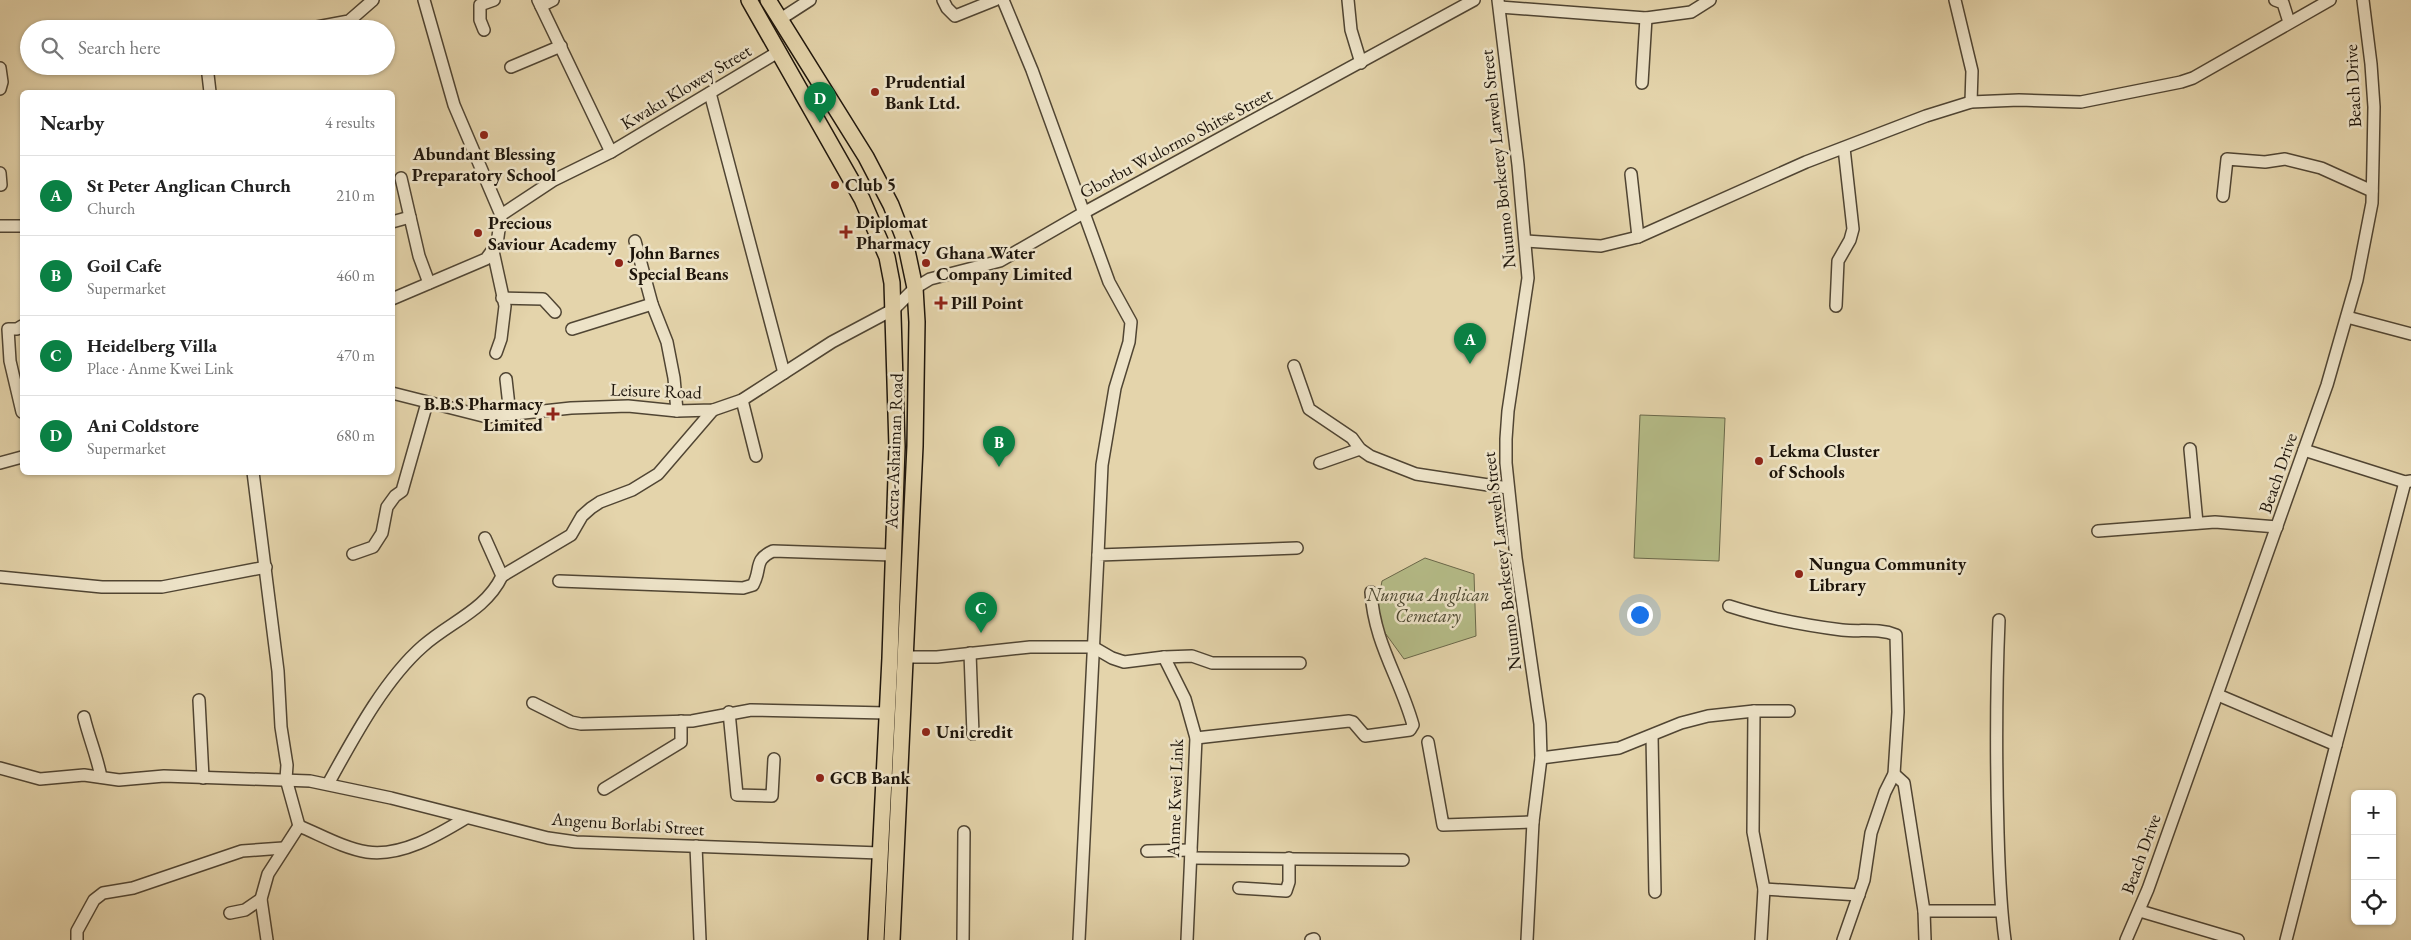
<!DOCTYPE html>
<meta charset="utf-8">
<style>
:root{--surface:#fff;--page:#f6f6f6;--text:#222;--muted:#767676;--line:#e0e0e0;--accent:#0b8043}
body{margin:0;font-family:"EB Garamond",serif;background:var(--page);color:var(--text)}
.controls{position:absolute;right:15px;bottom:15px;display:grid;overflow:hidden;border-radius:8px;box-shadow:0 1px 4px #0004}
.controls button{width:45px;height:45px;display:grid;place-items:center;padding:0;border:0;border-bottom:1px solid var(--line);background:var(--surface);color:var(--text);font:25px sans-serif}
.you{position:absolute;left:1639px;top:614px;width:18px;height:18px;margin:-12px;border:4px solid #fff;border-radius:50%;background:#1a73e8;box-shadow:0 0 0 8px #1a73e833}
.badge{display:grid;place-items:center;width:32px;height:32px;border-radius:50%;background:var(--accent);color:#fff;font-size:16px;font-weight:700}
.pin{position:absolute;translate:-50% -41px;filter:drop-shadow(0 1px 2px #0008)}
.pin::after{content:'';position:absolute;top:26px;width:18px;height:15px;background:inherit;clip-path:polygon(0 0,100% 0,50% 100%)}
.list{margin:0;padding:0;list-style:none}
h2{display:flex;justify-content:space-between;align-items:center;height:65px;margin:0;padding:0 20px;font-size:21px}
h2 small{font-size:16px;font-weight:400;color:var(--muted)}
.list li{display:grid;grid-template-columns:32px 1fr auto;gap:15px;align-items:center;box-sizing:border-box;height:80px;padding:0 20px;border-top:1px solid var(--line)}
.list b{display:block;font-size:19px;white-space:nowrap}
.list p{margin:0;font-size:16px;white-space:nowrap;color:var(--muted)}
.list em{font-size:16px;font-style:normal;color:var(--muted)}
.icon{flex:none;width:28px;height:28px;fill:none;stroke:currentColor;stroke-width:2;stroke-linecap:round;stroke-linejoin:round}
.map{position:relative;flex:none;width:2411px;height:940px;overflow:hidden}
.search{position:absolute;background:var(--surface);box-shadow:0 1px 4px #0004;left:20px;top:20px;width:375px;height:55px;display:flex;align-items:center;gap:12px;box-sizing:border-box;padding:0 18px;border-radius:28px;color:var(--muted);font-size:19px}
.panel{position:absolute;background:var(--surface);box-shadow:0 1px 4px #0004;left:20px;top:90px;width:375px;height:385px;border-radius:8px}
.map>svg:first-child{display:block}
</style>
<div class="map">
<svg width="2411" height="940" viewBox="0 0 2411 940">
<rect width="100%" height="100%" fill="#e4d4ab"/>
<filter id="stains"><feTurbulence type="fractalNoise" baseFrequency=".004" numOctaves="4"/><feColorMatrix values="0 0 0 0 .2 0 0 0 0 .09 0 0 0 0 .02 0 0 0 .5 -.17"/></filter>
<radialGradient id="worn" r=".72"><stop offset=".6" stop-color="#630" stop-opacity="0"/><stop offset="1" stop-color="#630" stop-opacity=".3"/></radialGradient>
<g fill="#b5bc88" stroke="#6a684a">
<path d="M 1640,415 L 1725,418 L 1719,561 L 1634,558 Z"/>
<path d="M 1425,558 L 1474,574 L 1476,636 L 1404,659 L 1375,619 L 1382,581 Z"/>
</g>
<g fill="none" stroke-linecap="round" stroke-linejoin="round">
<defs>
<g id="minor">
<path d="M 943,0 L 947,8 L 955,16 L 995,0"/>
<path d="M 1003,0 L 1032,70 L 1109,282 L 1131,322 L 1129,342 L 1115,388 L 1102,465 L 1098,555"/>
<path d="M 1348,0 L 1351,30 L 1361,63"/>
<path d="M 1498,0 L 1518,165 L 1528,278 L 1508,411 L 1506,439 L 1506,463 L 1516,558 L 1540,724 L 1541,758 L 1533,822 L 1527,940"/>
<path d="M 1955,0 L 1972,71 L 1971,102"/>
<path d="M 2275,0 L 2283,3 L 2289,22"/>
<path d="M 541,6 L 553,0"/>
<path d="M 1500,7 L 1646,18 L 1691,12 L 1710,0"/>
<path d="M 779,20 L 810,0"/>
<path d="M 288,29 L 317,27 L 349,21 L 373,0"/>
<path d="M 484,30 L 480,20 L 480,5 L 494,0"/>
<path d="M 207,66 L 210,92"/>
<path d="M 511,67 L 561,46"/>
<path d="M 0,68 L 2,82 L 0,89"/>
<path d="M 147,68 L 174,66"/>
<path d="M 1642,83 L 1646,18"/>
<path d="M 710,93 L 784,373"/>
<path d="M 611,152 L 778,52"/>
<path d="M 0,173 L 1,185"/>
<path d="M 1631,174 L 1638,237"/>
<path d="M 401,178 L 419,256 L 429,283"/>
<path d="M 2223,196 L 2227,159 L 2265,162 L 2285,159 L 2321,168 L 2372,191"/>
<path d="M 501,215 L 554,180 L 611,152 L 538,0"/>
<path d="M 392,222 L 410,217"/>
<path d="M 0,226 L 22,226"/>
<path d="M 635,241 L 652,304 L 667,342 L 674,378 L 677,411"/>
<path d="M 1526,241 L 1601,246 L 1638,237 L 1806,162 L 1926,116 L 1971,102 L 2019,100 L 2081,102 L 2181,82 L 2193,78 L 2330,0"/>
<path d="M 493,251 L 505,306 L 501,339 L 496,353"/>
<path d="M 502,298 L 543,299 L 555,312"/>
<path d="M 392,299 L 486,259 L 497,244 L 501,215 L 454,105 L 424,0"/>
<path d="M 1836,306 L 1838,261 L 1850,240 L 1853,229 L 1844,148"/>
<path d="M 2347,317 L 2411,334"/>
<path d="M 22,326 L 17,329 L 8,329 L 10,361 L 22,412"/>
<path d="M 572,329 L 652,304"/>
<path d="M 1294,366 L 1309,409 L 1352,438 L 1360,449 L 1370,456 L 1416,474 L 1508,488"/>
<path d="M 506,379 L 510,415"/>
<path d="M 392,393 L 487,417 L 571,408 L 628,406 L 677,411 L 713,410 L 742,400 L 832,342 L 894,309 L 915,288 L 930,279 L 1000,261 L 1085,212 L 1474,0"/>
<path d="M 742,400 L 756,456"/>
<path d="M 2190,449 L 2197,523"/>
<path d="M 2304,450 L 2405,482 L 2411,481"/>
<path d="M 0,463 L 22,457"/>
<path d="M 1320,463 L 1360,449"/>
<path d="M 253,472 L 278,671 L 281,727 L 287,765 L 286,779 L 299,826"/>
<path d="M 2098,531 L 2215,522 L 2277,527"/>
<path d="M 353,554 L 373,547 L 382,533 L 387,507 L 395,496 L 402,491 L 427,403"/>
<path d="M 502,576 L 571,535 L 582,516 L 591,508 L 600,502 L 632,490 L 658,474 L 713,410"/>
<path d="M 0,577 L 102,587 L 162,587 L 266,567"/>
<path d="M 559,581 L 743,588 L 753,585 C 762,569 753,560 773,551 L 892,555"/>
<path d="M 1729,606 C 1766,618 1803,625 1842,630 C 1860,632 1879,628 1896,635 L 1898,712 L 1894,774 L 1885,792 L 1871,833 L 1864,880 L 1843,940"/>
<path d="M 1999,620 C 1996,691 1996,762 1998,833 C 1999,869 2000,905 2005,940"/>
<path d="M 970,653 L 973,734"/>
<path d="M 904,657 L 937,657 L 1030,647 L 1093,647 L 1112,658 L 1124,662 L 1164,657 L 1185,699 L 1196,738 L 1187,940"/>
<path d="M 1164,657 L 1192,656 L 1212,663 L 1300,663"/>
<path d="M 2218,695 L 2336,745 L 2405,482"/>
<path d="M 199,700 L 203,778"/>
<path d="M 533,703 L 571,722 L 581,724 L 692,721 L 751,710 L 887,713"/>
<path d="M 1754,711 L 1753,832 L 1764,889 L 1761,940"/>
<path d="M 729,712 L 737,795 L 772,796 L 774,759"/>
<path d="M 84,717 C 89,738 97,756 101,777"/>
<path d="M 1652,736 L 1655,892"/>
<path d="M 1196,738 L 1349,721 L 1353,722 L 1365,736 L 1410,730 L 1413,725 C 1400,678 1374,643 1371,592"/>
<path d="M 1428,742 L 1443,825 L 1533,822"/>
<path d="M 1541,758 L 1619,748 L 1681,723 L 1708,716 L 1754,711 L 1789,711"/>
<path d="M 0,768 L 40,779 L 84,775 L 119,780 L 164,776 L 310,781 L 391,798 L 548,838 L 576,842 L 880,853"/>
<path d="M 1894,774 L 1904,783 L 1924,911 L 1925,940"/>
<path d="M 328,784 C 353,739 384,680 423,646 C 450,622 486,610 502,576 L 485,538"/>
<path d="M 604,789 L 681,742 L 681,721"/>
<path d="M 299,826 C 321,835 343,848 367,852 C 401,857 438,835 466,818"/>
<path d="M 696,846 L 700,940"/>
<path d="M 1147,851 L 1191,850"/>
<path d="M 1191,858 L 1403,860"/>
<path d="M 1239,888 L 1286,891 L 1289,882 L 1289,858"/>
<path d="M 1764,889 L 1859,895"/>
<path d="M 1924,911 L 2001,911"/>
<path d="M 2140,911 L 2238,940"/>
<path d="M 230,913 L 245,910 L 261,899"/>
<path d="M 77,940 L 77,931 L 94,900 L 103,893 L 133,888 L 242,851 L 283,848"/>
<path d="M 267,940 L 261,899 L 268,874 L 299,826"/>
<path d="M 963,940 L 964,832"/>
<path d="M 1079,940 L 1098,555 L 1297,548"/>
<path d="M 1311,940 L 1314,939"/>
<path d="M 2126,940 L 2148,889 L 2327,385 L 2357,280 L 2372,203 L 2373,160 L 2374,107 L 2371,64 L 2363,0"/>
<path d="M 2286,940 L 2336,745"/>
</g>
<g id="major">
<path d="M 749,0 L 862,199 L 887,257 L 892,283 L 897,447 L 890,658 L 876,940"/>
<path d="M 768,0 L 866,157 L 891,205 L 905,241 L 915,288 L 917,322 L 915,446 L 892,940"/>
</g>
</defs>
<use href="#minor" stroke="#504533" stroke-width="14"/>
<use href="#major" stroke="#1e150b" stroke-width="18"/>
<use href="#minor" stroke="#ede3c8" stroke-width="11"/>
<use href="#major" stroke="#e4d4ab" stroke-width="15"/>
</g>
<g fill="#8f2418" stroke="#ede3c8" stroke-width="2">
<circle cx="875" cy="92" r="5"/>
<circle cx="484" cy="135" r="5"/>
<circle cx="835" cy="185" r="5"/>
<path d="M843.5 224.5h5v5h5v5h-5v5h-5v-5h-5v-5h5z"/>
<circle cx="478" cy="233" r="5"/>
<circle cx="619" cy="263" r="5"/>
<circle cx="926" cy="263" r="5"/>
<path d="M938.5 295.5h5v5h5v5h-5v5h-5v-5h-5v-5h5z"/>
<path d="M550.5 406.5h5v5h5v5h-5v5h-5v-5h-5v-5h5z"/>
<circle cx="1759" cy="461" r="5"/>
<circle cx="1799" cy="574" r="5"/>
<circle cx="926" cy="732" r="5"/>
<circle cx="820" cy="778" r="5"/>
</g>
<g text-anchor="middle" stroke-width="5" stroke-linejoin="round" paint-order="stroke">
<g font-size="18" font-weight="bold" fill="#1e150b" stroke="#ede3c8" text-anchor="start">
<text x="885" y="88">Prudential<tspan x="885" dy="21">Bank Ltd.</tspan></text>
<text x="484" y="160" text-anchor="middle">Abundant Blessing<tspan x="484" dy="21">Preparatory School</tspan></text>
<text x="845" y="191">Club 5</text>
<text x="856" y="228">Diplomat<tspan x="856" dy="21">Pharmacy</tspan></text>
<text x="488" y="229">Precious<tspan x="488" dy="21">Saviour Academy</tspan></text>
<text x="629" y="259">John Barnes<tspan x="629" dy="21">Special Beans</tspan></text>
<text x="936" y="259">Ghana Water<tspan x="936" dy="21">Company Limited</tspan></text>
<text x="951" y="309">Pill Point</text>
<text x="543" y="410" text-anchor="end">B.B.S Pharmacy<tspan x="543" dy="21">Limited</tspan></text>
<text x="1769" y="457">Lekma Cluster<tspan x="1769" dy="21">of Schools</tspan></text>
<text x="1809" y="570">Nungua Community<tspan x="1809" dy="21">Library</tspan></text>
<text x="936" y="738">Uni credit</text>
<text x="830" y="784">GCB Bank</text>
</g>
<g font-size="18" fill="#1e150b" stroke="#ede3c8">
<text transform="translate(2353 86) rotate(-93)" y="6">Beach Drive</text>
<text transform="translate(686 87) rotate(-31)" y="6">Kwaku Klowey Street</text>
<text transform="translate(1176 143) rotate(-28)" y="6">Gborbu Wulormo Shitse Street</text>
<text transform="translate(1498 159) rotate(-96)" y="6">Nuumo Borketey Larweh Street</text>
<text transform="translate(656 391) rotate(2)" y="6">Leisure Road</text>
<text transform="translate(894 451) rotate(-88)" y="6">Accra-Ashaiman Road</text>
<text transform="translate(2278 473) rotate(-71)" y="6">Beach Drive</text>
<text transform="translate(1502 561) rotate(-97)" y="6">Nuumo Borketey Larweh Street</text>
<text transform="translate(1175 798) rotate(-88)" y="6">Anme Kwei Link</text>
<text transform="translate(628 824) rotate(4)" y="6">Angenu Borlabi Street</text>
<text transform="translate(2141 854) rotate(-70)" y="6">Beach Drive</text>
</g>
<g font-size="18" font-style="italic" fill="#4b4730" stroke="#ede3c8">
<text x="1428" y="601">Nungua Anglican<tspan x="1428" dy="21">Cemetary</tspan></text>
</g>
</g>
<rect width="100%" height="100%" filter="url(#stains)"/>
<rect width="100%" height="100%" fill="url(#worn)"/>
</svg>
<div class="controls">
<button>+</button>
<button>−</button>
<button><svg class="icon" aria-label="locate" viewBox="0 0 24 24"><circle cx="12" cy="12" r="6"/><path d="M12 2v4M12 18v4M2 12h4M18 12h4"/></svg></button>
</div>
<div class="you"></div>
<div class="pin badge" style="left:1470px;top:364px">A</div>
<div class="pin badge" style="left:999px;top:467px">B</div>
<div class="pin badge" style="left:981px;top:633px">C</div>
<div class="pin badge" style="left:820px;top:123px">D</div>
<div class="search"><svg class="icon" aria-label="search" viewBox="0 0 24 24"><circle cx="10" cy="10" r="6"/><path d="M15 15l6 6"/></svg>Search here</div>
<section class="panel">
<h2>Nearby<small>4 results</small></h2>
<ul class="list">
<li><span class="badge">A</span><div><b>St Peter Anglican Church</b><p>Church</p></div><em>210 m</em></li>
<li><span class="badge">B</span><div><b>Goil Cafe</b><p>Supermarket</p></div><em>460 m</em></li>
<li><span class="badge">C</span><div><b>Heidelberg Villa</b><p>Place · Anme Kwei Link</p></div><em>470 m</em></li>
<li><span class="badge">D</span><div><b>Ani Coldstore</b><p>Supermarket</p></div><em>680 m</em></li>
</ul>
</section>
</div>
